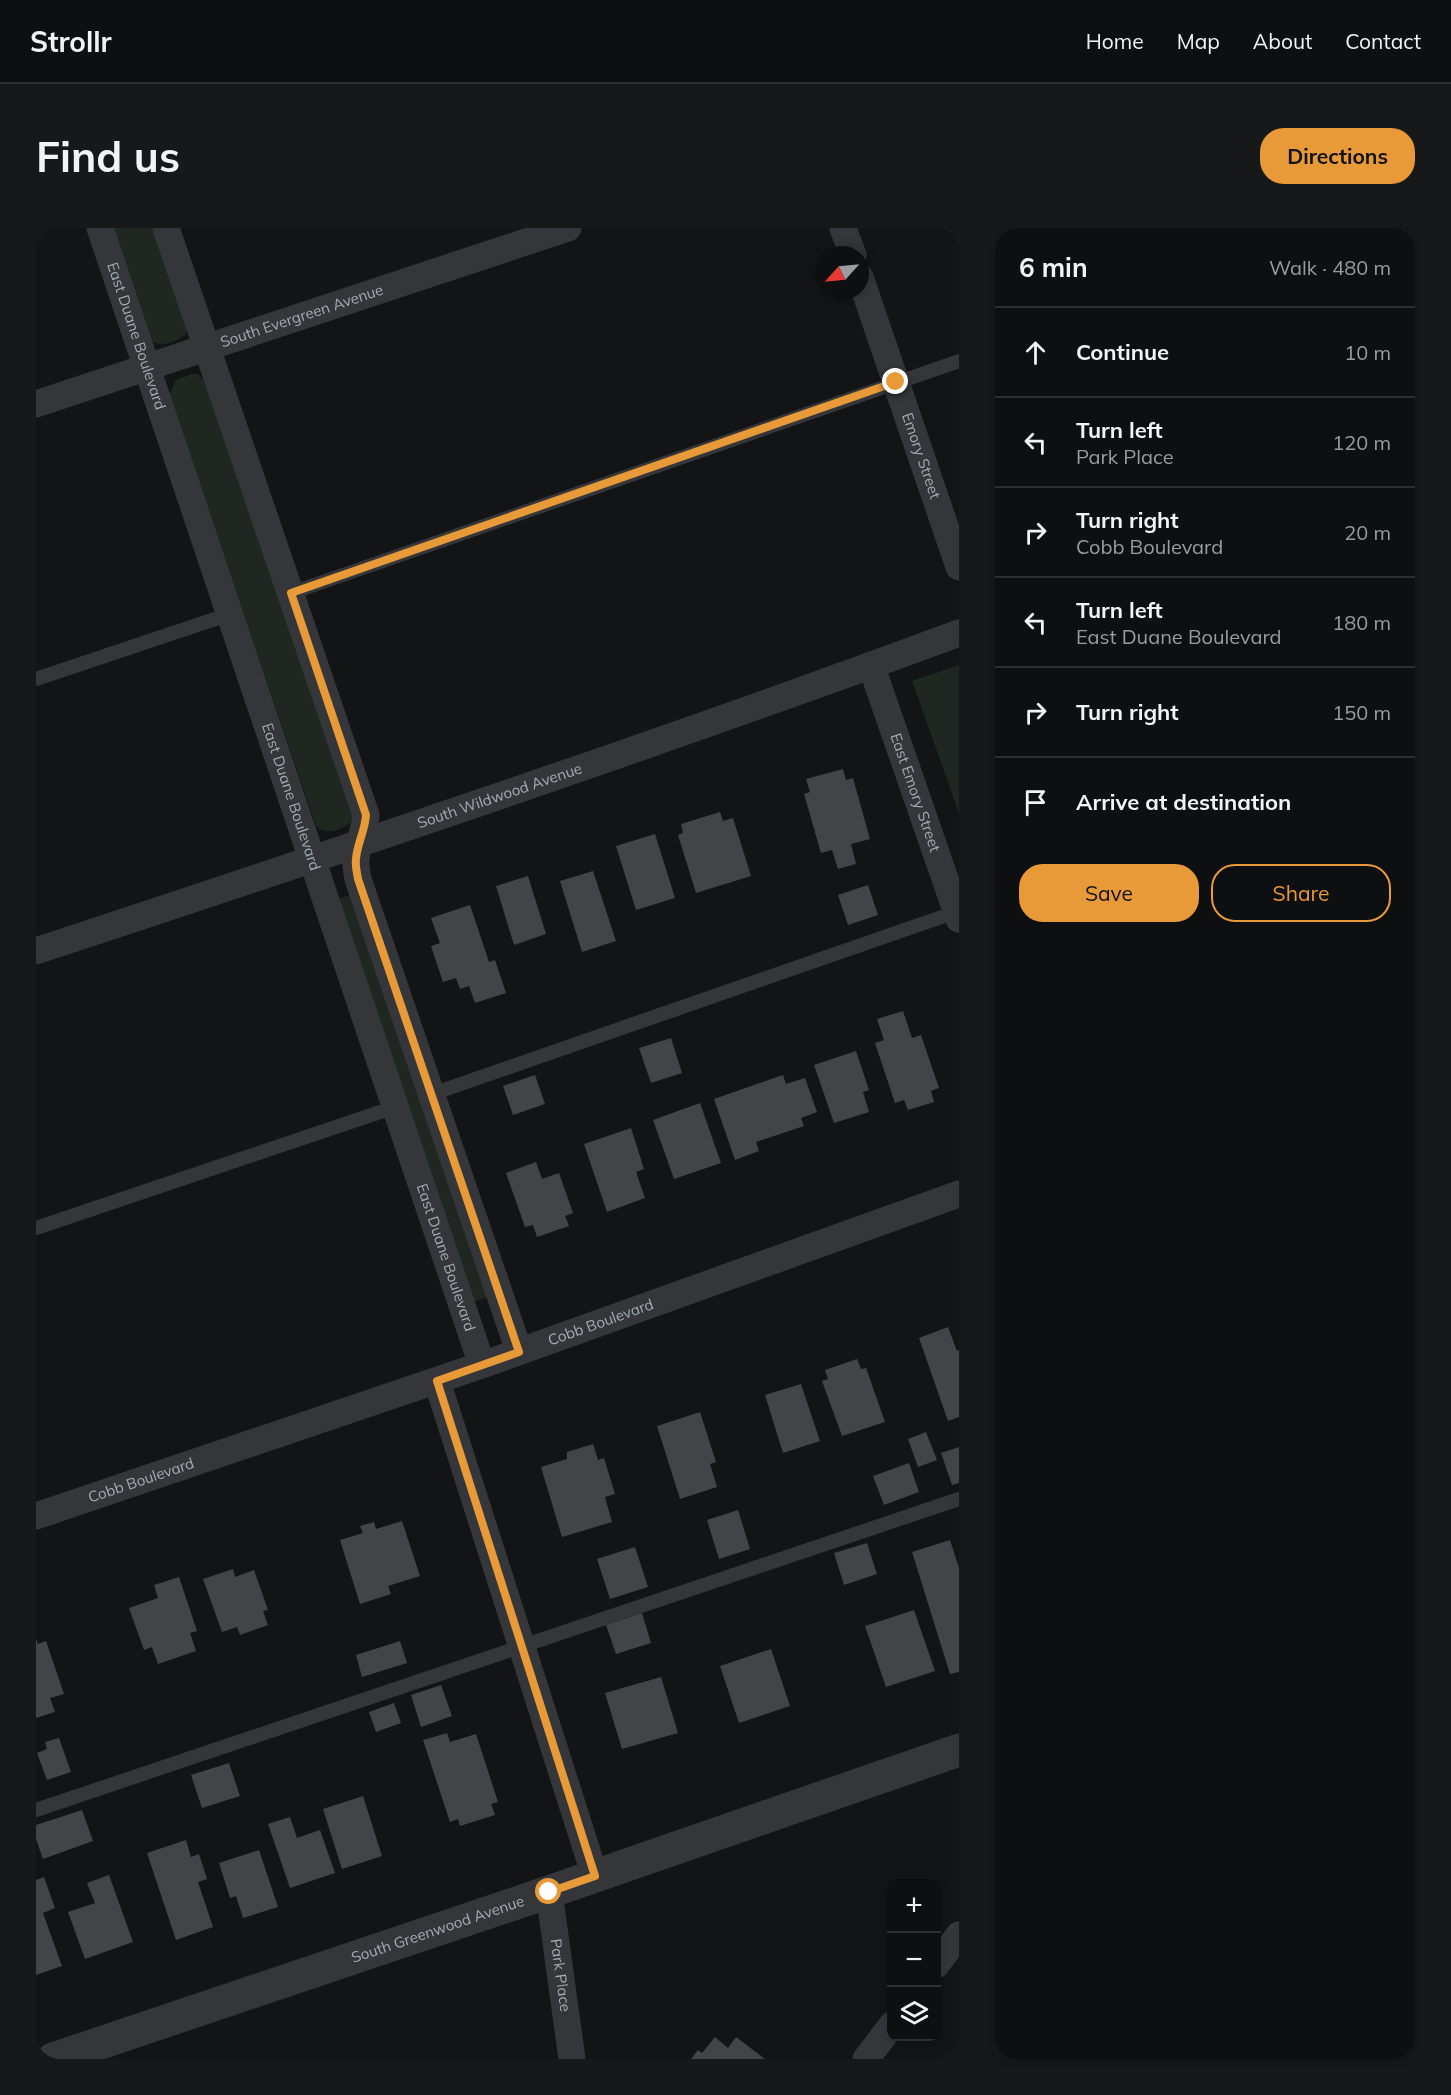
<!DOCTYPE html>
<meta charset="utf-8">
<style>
:root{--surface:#0e0f10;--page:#171819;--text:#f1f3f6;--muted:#9b9c9f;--line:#2e2f30;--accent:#e89938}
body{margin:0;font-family:Mulish,sans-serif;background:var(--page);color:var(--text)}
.controls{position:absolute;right:18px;bottom:18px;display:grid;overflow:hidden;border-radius:12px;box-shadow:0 3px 9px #0003}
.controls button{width:54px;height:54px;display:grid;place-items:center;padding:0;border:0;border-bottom:2px solid var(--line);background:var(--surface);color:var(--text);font:30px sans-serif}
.compass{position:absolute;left:779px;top:18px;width:54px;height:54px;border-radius:50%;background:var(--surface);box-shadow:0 3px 9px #0003;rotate:243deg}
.stop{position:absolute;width:18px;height:18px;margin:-14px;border:4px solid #e89938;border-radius:50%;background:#fff}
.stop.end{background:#e89938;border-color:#fff;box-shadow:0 2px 6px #0008}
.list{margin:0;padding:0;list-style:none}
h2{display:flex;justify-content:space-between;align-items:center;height:78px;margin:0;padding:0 24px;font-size:26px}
h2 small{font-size:20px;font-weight:400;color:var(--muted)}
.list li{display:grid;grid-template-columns:39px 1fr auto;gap:18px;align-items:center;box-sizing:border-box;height:90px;padding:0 24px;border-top:2px solid var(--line)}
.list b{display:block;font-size:22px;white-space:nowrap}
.list p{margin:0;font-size:20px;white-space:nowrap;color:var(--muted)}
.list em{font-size:20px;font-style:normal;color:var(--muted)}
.actions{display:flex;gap:12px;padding:18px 24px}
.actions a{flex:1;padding:14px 0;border:2px solid var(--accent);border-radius:24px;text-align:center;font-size:21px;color:var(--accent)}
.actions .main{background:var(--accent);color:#111}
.icon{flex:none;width:33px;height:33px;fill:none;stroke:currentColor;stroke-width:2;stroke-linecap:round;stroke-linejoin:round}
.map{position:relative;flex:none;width:923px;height:1831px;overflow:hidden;border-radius:24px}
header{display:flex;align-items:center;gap:36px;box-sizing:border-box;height:84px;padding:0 30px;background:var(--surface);border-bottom:2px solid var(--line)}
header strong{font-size:28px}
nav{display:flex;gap:33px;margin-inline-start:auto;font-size:21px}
.intro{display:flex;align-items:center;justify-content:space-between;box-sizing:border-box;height:144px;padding:0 36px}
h1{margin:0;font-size:42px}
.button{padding:15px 27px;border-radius:24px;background:var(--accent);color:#111;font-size:21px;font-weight:700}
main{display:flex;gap:36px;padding:0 36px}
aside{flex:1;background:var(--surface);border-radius:24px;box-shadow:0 3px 9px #0003}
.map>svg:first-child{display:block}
</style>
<header>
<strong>Strollr</strong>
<nav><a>Home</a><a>Map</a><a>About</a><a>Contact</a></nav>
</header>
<div class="intro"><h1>Find us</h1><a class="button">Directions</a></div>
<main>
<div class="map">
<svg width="923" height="1831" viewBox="0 0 923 1831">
<rect width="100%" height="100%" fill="#131415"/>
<g fill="#202720">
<path d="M 76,0 L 117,0 L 151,100 L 150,106 C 140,114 123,121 113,111 Z"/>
<path d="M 155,146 L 162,146 L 169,154 L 318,587 L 317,593 C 307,601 290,609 280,598 L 133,166 L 140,152 Z"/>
<path d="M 923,437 L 923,585 L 876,453 Z"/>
<path d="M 317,666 L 453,1069 L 438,1074 L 302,671 Z"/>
</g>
<g fill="#424448">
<path d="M 807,541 L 810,552 L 817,550 L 834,611 L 815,616 L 820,636 L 802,641 L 796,622 L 785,625 L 768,566 L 774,564 L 770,551 Z"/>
<path d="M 684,584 L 687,593 L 697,590 L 715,648 L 660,665 L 642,607 L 647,605 L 645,596 Z"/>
<path d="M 619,606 L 639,670 L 600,682 L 580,618 Z"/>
<path d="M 557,643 L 580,713 L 546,724 L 524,653 Z"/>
<path d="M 492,648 L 510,706 L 478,717 L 460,658 Z"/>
<path d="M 832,657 L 842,687 L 812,697 L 802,667 Z"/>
<path d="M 434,677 L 453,734 L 459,732 L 470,765 L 439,775 L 433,758 L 424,761 L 420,750 L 407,754 L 395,718 L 404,715 L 395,690 Z"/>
<path d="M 867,783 L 876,810 L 885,807 L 903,860 L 895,863 L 898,874 L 872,882 L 868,872 L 859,875 L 839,815 L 848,812 L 841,791 Z"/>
<path d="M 635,810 L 646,845 L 615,855 L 603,820 Z"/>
<path d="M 820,823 L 833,862 L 827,864 L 833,884 L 798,895 L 778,837 Z"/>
<path d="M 499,847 L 509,876 L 477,887 L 467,858 Z"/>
<path d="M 747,847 L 750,856 L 769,850 L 781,884 L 765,890 L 768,898 L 720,914 L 723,923 L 699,932 L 678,871 Z"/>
<path d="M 664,875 L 685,935 L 638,951 L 617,892 Z"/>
<path d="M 595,900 L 608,941 L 600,944 L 609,970 L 571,984 L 548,916 Z"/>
<path d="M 500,934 L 506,951 L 523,945 L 537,985 L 529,988 L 533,998 L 501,1009 L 497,997 L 489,999 L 470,945 Z"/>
<path d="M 912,1099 L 921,1123 L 923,1122 L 923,1189 L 912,1193 L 883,1110 Z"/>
<path d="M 821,1131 L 825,1141 L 830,1140 L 849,1194 L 806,1208 L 786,1153 L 792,1151 L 789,1142 Z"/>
<path d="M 765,1156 L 784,1213 L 747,1225 L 729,1167 Z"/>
<path d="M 664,1184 L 680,1234 L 674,1236 L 681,1259 L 644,1271 L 621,1198 Z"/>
<path d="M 890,1204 L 901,1232 L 882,1239 L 872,1211 Z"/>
<path d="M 557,1216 L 562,1232 L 568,1230 L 579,1266 L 569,1269 L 576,1294 L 526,1309 L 505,1239 L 531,1231 L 531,1224 Z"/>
<path d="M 923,1219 L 923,1255 L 916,1257 L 905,1225 Z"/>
<path d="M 873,1235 L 883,1264 L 848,1277 L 837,1248 Z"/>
<path d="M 702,1282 L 714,1321 L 683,1331 L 671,1292 Z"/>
<path d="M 366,1293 L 384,1348 L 352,1358 L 355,1366 L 324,1376 L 304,1312 L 327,1305 L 324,1298 L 338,1294 L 340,1301 Z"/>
<path d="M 914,1312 L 923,1340 L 923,1444 L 914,1446 L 876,1324 Z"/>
<path d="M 831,1315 L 841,1346 L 808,1357 L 798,1325 Z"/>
<path d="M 599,1319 L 612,1359 L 574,1371 L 561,1331 Z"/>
<path d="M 197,1341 L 199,1349 L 218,1342 L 232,1382 L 227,1383 L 232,1397 L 204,1407 L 201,1399 L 186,1404 L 167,1351 Z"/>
<path d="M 143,1349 L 161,1403 L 154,1405 L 160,1423 L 122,1436 L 116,1419 L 108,1422 L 93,1380 L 122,1370 L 118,1357 Z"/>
<path d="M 878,1382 L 899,1443 L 850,1459 L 829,1398 Z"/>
<path d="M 606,1385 L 615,1415 L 580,1426 L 570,1397 Z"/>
<path d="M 0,1411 L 2,1416 L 10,1413 L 28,1466 L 14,1470 L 19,1484 L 0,1490 Z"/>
<path d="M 364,1413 L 371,1435 L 326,1449 L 320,1427 Z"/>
<path d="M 735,1421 L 754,1478 L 703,1495 L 684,1438 Z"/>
<path d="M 625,1449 L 642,1505 L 586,1521 L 569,1465 Z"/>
<path d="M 405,1457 L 416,1488 L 385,1499 L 375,1467 Z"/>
<path d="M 358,1475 L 365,1495 L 340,1504 L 333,1484 Z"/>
<path d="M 411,1505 L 414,1514 L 440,1506 L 462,1574 L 455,1576 L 459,1587 L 424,1598 L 422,1591 L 414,1594 L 387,1512 Z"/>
<path d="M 23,1510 L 35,1544 L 11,1552 L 1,1525 L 11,1521 L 9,1514 Z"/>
<path d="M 193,1535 L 204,1568 L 166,1580 L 155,1547 Z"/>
<path d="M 327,1568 L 346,1628 L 306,1641 L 287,1581 Z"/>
<path d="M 46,1582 L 57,1613 L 7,1631 L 0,1611 L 0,1597 Z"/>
<path d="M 254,1589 L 261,1610 L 284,1602 L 299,1645 L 254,1660 L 232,1596 Z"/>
<path d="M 150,1612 L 155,1629 L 163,1626 L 171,1651 L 162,1654 L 177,1699 L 140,1712 L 111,1625 Z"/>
<path d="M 223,1622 L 242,1679 L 207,1690 L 200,1668 L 194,1670 L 183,1635 Z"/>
<path d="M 73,1647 L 97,1714 L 49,1731 L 32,1684 L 59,1675 L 51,1655 Z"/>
<path d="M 8,1649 L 19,1680 L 7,1685 L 26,1738 L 0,1747 L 0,1652 Z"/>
<path d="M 679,1809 L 692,1820 L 700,1809 L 729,1831 L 655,1831 L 662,1822 L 666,1825 Z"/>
</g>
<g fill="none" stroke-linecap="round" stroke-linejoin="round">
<g stroke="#35363a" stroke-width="14">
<path d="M 255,365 L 923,133"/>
<path d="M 0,451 L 194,386"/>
<path d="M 396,866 L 920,684"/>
<path d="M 0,1000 L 359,879"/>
<path d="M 0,1582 L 923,1271"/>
</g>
<g stroke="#35363a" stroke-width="27">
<path id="s1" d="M 64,0 L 446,1137"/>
<path d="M 130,0 L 330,587 C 329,603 321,616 320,631 C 319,637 321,645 322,651 L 483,1123"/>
<path d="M 807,0 L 817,27"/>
<path id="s2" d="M 824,49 L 923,339"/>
<path id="s3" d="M 0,176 L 532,0"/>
<path id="s4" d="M 835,437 L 923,691"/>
<path id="s5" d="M 0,723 C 309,621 618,518 923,405"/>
<path d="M 401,1153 L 559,1648"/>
<path id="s6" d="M 0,1288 L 446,1137 L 923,966"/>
<path id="s7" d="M 513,1664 L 536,1831"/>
<path d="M 900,1737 L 923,1707"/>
<path d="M 830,1831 L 856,1797"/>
</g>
<path stroke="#35363a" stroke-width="33" id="s8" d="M 17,1831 L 513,1664 L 923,1522"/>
</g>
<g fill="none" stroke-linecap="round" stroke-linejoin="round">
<path stroke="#e89938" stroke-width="8" d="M 513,1664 L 559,1648 L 401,1153 L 483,1124 L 322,651 C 321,645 319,637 320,631 C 321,616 329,603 330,587 L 255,365 L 860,154"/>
</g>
<g text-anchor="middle" stroke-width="4.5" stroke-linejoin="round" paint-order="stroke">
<g font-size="15" fill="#a6acb5" stroke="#0e0f10">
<text dy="5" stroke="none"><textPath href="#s3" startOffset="280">South Evergreen Avenue</textPath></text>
<text dy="5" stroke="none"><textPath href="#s1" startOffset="114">East Duane Boulevard</textPath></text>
<text dy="5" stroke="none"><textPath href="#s2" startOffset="189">Emory Street</textPath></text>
<text dy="5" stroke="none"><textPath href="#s4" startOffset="135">East Emory Street</textPath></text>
<text dy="5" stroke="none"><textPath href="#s5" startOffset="489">South Wildwood Avenue</textPath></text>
<text dy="5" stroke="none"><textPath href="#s1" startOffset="600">East Duane Boulevard</textPath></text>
<text dy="5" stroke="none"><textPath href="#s1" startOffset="1086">East Duane Boulevard</textPath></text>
<text dy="5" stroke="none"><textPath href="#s6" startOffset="597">Cobb Boulevard</textPath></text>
<text dy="5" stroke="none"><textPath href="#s6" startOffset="111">Cobb Boulevard</textPath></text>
<text dy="5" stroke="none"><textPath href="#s8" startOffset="406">South Greenwood Avenue</textPath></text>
<text dy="5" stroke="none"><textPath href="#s7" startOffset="84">Park Place</textPath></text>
</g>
</g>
</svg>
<div class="controls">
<button>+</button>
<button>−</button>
<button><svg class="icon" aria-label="layers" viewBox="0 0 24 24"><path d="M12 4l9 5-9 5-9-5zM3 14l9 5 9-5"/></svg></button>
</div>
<svg class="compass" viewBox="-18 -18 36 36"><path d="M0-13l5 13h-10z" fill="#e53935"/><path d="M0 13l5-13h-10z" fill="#9b9c9f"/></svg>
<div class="stop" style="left:513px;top:1664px"></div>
<div class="stop end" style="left:860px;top:154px"></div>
</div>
<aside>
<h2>6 min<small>Walk · 480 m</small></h2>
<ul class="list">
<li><svg class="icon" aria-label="ahead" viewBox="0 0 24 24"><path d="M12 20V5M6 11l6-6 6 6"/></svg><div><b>Continue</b></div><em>10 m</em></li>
<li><svg class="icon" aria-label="left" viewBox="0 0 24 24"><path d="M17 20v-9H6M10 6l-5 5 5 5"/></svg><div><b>Turn left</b><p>Park Place</p></div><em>120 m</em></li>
<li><svg class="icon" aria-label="right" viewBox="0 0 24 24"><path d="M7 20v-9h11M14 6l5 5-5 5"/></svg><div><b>Turn right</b><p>Cobb Boulevard</p></div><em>20 m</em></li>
<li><svg class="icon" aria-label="left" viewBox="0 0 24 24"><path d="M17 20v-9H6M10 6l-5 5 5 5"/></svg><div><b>Turn left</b><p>East Duane Boulevard</p></div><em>180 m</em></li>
<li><svg class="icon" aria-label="right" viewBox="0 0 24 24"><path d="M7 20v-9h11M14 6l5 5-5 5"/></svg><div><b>Turn right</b></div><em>150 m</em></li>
<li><svg class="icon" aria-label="arrive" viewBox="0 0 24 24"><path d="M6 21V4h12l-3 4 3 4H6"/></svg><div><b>Arrive at destination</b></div></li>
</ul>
<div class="actions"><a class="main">Save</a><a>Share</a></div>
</aside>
</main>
